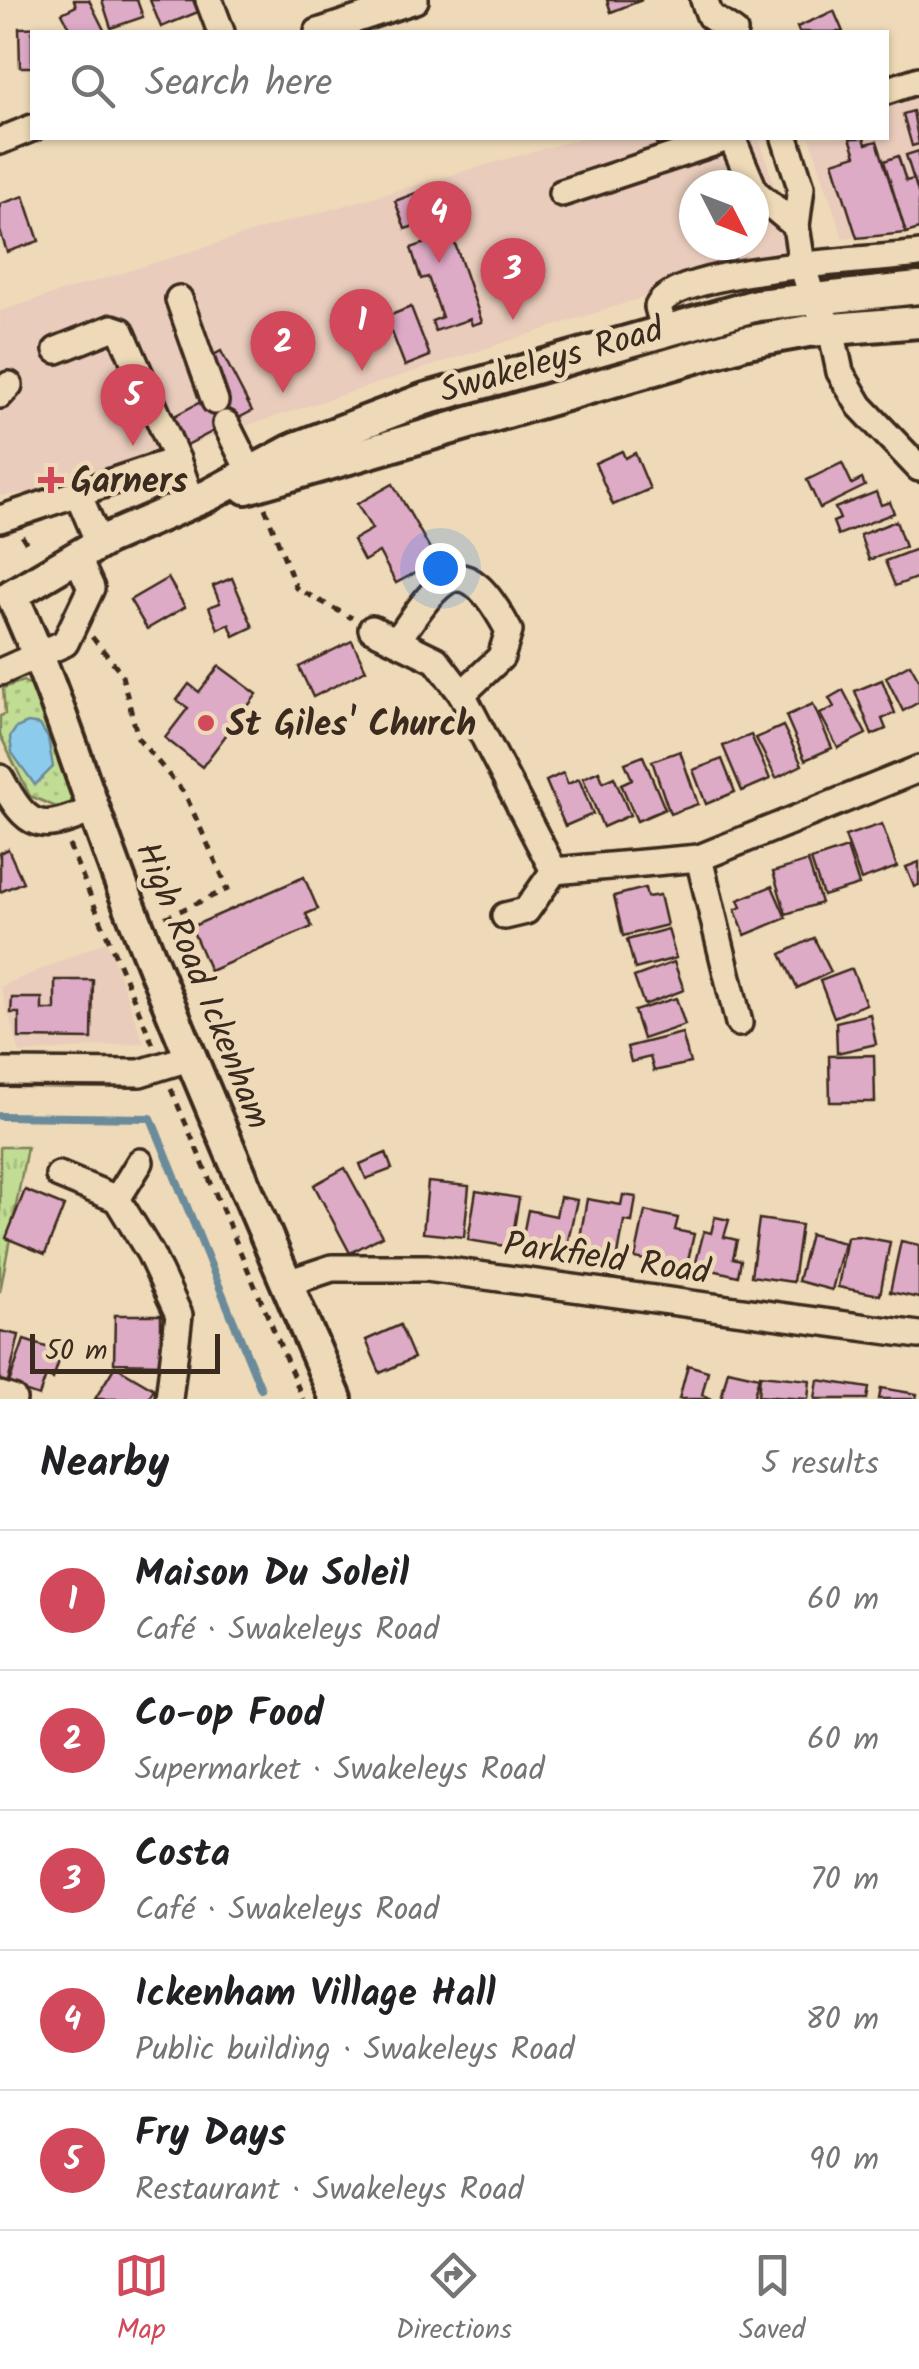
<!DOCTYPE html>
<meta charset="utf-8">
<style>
:root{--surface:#fff;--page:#f6f6f6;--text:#202124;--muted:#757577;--line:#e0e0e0;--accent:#d1495b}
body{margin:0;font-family:Kalam,sans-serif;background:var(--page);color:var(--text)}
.compass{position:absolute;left:679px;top:170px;width:90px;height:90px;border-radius:50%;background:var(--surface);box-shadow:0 2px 8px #0004;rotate:132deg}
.scale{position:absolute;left:30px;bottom:25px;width:190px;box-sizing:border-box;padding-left:10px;border:5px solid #3b2a1e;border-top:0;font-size:28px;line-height:35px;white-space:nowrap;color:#3b2a1e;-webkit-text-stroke:8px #eedab8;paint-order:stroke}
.you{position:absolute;left:440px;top:568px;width:35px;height:35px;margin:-25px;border:8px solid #fff;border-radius:50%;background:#1a73e8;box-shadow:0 0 0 15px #1a73e833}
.badge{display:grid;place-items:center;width:65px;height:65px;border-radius:50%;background:var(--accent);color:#fff;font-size:32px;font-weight:700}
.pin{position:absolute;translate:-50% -82px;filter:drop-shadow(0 2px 5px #0008)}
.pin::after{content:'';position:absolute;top:52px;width:35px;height:30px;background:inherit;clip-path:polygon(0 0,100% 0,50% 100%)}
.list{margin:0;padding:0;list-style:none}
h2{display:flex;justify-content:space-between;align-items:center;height:130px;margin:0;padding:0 40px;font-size:42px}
h2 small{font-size:32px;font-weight:400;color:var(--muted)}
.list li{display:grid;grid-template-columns:65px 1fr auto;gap:30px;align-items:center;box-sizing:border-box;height:140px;padding:0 40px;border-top:2px solid var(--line)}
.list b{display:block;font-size:38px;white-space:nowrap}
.list p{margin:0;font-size:32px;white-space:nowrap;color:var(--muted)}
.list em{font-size:32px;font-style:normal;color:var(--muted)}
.icon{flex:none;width:55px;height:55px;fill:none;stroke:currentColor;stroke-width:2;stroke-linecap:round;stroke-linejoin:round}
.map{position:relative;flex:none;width:919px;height:1399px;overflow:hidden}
.search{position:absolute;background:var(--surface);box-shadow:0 2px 8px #0004;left:30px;right:30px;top:30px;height:110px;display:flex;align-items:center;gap:25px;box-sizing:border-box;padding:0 35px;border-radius:0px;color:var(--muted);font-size:38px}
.sheet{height:830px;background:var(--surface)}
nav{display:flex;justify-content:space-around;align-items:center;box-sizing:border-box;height:140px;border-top:2px solid var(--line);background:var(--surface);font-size:28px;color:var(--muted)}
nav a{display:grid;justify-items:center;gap:5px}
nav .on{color:var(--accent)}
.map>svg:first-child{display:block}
</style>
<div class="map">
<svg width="919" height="1399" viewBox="0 0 919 1399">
<defs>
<pattern id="grass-dots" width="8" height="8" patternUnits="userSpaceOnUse" patternTransform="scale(2.5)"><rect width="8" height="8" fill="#c1dc93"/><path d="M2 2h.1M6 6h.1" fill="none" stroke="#a7bd7e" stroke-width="1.8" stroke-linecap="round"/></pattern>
<pattern id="park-tufts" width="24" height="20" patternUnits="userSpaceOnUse" patternTransform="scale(2.5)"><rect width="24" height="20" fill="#c1dc93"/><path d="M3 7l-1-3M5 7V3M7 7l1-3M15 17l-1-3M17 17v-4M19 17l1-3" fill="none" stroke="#a7bd7e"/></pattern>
</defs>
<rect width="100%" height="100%" fill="#eedab8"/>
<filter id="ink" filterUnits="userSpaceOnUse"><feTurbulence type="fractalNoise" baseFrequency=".01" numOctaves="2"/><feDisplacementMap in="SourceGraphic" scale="20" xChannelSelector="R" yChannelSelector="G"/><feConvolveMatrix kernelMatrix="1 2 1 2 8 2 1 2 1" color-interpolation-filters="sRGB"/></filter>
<g filter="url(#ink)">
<g fill="#e9ccbc" fill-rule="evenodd">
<path d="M 919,73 L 919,232 L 843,238 L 810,138 L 886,138 L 887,83 Z"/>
<path d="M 581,138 L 759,138 L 795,248 L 49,490 L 0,496 L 0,311 L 276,225 ZM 694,185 L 754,185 L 754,245 L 694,245 Z"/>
<path d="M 107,941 L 144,1043 L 20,1053 L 0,987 Z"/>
</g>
<path fill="url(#grass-dots)" stroke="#7e8358" stroke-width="2.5" d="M 23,681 L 37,689 L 75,800 L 61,809 L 30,796 L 0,735 L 0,716 L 5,714 L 3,688 Z"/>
<path fill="url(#park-tufts)" stroke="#7e8358" stroke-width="2.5" d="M 0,1147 L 27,1147 L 0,1292 Z"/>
<path fill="#8dcbed" stroke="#6c8b9a" stroke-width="2.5" d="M 28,723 L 40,725 L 48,738 L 53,767 L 35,785 L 12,753 L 10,737 L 16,728 Z"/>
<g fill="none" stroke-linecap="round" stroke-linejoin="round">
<path stroke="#6c8b9a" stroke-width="8" d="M 0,1116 L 151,1118 L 261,1389"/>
</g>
<g fill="#deabc7" stroke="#3b2a1e" stroke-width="2.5">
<path d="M 74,0 L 89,0 L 105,32 L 62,32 L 70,28 L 62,13 L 76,6 Z"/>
<path d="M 102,0 L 137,0 L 143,17 L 111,28 Z"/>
<path d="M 150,0 L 193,0 L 198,12 L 161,27 Z"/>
<path d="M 607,0 L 642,0 L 611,12 Z"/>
<path d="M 834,11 L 843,32 L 799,32 L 797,27 Z"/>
<path d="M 54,27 L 54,32 L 32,32 L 32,67 L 20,67 L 19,28 Z"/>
<path d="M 913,111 L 919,144 L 912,146 L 903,114 Z"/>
<path d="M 653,138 L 686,138 L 661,151 Z"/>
<path d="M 850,138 L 864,138 L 866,144 L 877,141 L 906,233 L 857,238 L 833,162 L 856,155 Z"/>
<path d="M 919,151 L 919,196 L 906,155 Z"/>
<path d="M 898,156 L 906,181 L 914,179 L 919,196 L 919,229 L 906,233 L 884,161 Z"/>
<path d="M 427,189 L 440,228 L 421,234 L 418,225 L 405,229 L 395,201 Z"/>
<path d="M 24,196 L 39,241 L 7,252 L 0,231 L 0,204 Z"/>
<path d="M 457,211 L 464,230 L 452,235 L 482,322 L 472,325 L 470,319 L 435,331 L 432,321 L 442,317 L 428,277 L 421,279 L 411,248 L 452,234 L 446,215 Z"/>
<path d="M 411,307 L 430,356 L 405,366 L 386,317 Z"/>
<path d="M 221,351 L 252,411 L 179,449 L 165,421 L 206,399 L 203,361 Z"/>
<path d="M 622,451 L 625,458 L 635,453 L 650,489 L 613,505 L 595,463 Z"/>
<path d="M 842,463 L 852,484 L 862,479 L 865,486 L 820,508 L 807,480 Z"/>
<path d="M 393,484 L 437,561 L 396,583 L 379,552 L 364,561 L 353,540 L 372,529 L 357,504 Z"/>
<path d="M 876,492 L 881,505 L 890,502 L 894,513 L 838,535 L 833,522 L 840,519 L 835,508 Z"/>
<path d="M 896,521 L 905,547 L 869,560 L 860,535 Z"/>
<path d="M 919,548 L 919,577 L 895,586 L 885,561 Z"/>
<path d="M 168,578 L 185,607 L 147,629 L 130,600 Z"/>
<path d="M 232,578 L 253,627 L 234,636 L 229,624 L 218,629 L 209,607 L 220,603 L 213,586 Z"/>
<path d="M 352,641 L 366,670 L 313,697 L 299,667 Z"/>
<path d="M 910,664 L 919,680 L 919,702 L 903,711 L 886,677 Z"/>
<path d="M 219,666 L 257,694 L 202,767 L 165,738 L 188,708 L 177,700 L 189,684 L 199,692 Z"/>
<path d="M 882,680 L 895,713 L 882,719 L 886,729 L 872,735 L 855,691 Z"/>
<path d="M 843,690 L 866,734 L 838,748 L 820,714 L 834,707 L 829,698 Z"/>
<path d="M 813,704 L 832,748 L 805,760 L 786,716 Z"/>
<path d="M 783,726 L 802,765 L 776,778 L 756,738 Z"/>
<path d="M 751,735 L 770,779 L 742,791 L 723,746 Z"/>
<path d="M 680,751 L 698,804 L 670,814 L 652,761 Z"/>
<path d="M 643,756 L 665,809 L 637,821 L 621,784 L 632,779 L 625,763 Z"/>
<path d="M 722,759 L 735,792 L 706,804 L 693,770 Z"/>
<path d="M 599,771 L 603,782 L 614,777 L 630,815 L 603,827 L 583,778 Z"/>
<path d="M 563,773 L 568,784 L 579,779 L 593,814 L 565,826 L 546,781 Z"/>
<path d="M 882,824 L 897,867 L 861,880 L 845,836 Z"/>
<path d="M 847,848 L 859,885 L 823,896 L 811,860 Z"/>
<path d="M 8,849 L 23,882 L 0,892 L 0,853 Z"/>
<path d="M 808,861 L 821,903 L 786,914 L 773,872 Z"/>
<path d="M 919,862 L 919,885 L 914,887 L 906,867 Z"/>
<path d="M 304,877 L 318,909 L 306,914 L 312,927 L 210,971 L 191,927 Z"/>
<path d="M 772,886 L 786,918 L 745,935 L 735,910 L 741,907 L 738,900 Z"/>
<path d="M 645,888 L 647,897 L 660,895 L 667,925 L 623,936 L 614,896 Z"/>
<path d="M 668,929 L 676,958 L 635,969 L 627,940 Z"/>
<path d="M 814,938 L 831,972 L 797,988 L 781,954 Z"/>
<path d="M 674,962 L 684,990 L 644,1005 L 634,977 Z"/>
<path d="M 852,969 L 866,1004 L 834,1017 L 820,981 Z"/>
<path d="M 55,980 L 93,980 L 92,1039 L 19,1038 L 19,1013 L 11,1013 L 12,998 L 42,998 L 42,1010 L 55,1010 Z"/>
<path d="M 676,998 L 685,1025 L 643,1039 L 634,1011 Z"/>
<path d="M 870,1014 L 876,1044 L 837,1053 L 836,1022 Z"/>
<path d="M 682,1033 L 690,1063 L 654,1071 L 650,1057 L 631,1062 L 627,1047 Z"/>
<path d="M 874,1055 L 875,1102 L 830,1102 L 829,1056 Z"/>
<path d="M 386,1153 L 392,1169 L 366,1179 L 360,1164 Z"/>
<path d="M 345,1168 L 382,1236 L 350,1253 L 314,1185 Z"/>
<path d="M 428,1182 L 469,1186 L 464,1237 L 423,1233 Z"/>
<path d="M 25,1190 L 64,1206 L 45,1254 L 6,1238 Z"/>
<path d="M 476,1191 L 519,1198 L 511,1247 L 468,1240 Z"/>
<path d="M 623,1195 L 636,1197 L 632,1222 L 624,1221 L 617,1261 L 577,1254 L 587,1199 L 621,1205 Z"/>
<path d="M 560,1197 L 577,1200 L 565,1254 L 521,1245 L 528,1210 L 556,1216 Z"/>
<path d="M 645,1211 L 678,1218 L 675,1230 L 694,1234 L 686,1269 L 635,1258 Z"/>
<path d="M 715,1217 L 729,1220 L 724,1237 L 737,1240 L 733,1258 L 741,1260 L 738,1276 L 695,1266 L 704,1231 L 711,1233 Z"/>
<path d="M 759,1219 L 801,1225 L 793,1282 L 751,1276 Z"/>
<path d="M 810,1234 L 844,1243 L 832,1290 L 798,1281 Z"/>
<path d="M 858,1236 L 890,1242 L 880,1295 L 838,1287 L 847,1237 Z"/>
<path d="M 901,1241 L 919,1245 L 919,1298 L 890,1292 Z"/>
<path d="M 115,1315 L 161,1315 L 161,1364 L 114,1363 Z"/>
<path d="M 400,1325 L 414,1358 L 380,1373 L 366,1340 Z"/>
<path d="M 0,1331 L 19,1335 L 7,1387 L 0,1386 Z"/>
<path d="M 24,1340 L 62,1352 L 53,1379 L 46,1376 L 39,1396 L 8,1386 Z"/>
<path d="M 688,1365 L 708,1371 L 702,1395 L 712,1399 L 679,1399 Z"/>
<path d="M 115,1366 L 154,1389 L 148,1399 L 95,1399 Z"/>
<path d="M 728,1370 L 759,1377 L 753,1399 L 721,1399 Z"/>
<path d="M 760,1375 L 810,1380 L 808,1399 L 758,1396 Z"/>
<path d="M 818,1380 L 869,1388 L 867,1399 L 815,1399 Z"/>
<path d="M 881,1388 L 917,1394 L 916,1399 L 879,1399 Z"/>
</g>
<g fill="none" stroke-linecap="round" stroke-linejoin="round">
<defs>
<g id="minor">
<path d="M 209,0 L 221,32"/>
<path d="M 704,0 L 710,16 L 734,32"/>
<path d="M 318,32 L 415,0"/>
<path d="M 886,91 L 919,80"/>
<path d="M 732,138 L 752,185"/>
<path d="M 785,138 L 801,187 L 796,226 L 802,264 L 812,297 L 831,329 L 840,372 L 860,406 L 919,468"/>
<path d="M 0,141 L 32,128"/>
<path d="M 754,191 L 796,226"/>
<path d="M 562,193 L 728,138"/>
<path d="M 179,299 L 215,401"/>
<path d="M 664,329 L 658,307 C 675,267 874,261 919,254"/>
<path d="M 57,350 L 112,328 L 121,331 L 177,460"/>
<path d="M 0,395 L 9,385"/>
<path d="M 226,424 L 250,472"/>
<path d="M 79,496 L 99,543"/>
<path d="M 0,519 L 177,460 L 192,502"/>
<path d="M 372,629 L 436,660 L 462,694 L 554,871 L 699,858 L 919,769"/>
<path d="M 397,641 C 441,577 462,543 509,631 L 501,657 L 462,694"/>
<path d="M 0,672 L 65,643 L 91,588 L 76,555"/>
<path d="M 0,778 C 28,829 38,833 92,810"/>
<path d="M 699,858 L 739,1023"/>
<path d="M 505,916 L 526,911 L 554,871"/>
<path d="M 0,1072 L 140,1073 L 192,1057"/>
<path d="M 59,1175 L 117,1199 L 150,1253 L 179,1315 L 169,1399"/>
<path d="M 117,1199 L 140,1162"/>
<path d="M 287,1283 L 332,1268 L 427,1268 L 919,1335"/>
<path d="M 0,1395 L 13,1399"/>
</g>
<g id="major">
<path d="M 246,488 L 747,342 L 808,331 L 919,322"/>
<path d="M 12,595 L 107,539 L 209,495 L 296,448 L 425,399 L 757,305 L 919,288"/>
<path d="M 12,595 C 57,692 86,794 125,894 C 191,1064 265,1231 336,1399"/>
</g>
</defs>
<use href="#minor" stroke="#3b2a1e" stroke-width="32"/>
<use href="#major" stroke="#3b2a1e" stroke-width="38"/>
<g stroke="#3b2a1e" stroke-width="5" stroke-dasharray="8 8" stroke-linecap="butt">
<path d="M 265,508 L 296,588 L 352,618"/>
<path d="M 22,536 L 30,549"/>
<path d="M 92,637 L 121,672 L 138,738 L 185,794 L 228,889 L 162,919"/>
<path d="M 69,845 L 154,1047"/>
<path d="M 171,1089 L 303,1399"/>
</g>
<use href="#minor" stroke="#eedab8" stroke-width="25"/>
<use href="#major" stroke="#eedab8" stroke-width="30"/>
</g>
</g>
<g fill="#d1495b" stroke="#eedab8" stroke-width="4">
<path d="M46 465h10v10h10v10h-10v10h-10v-10h-10v-10h10z"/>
<circle cx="206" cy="723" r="10"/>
</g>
<g text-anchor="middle" stroke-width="9" stroke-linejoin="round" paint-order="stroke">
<g font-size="35" fill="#3b2a1e" stroke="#eedab8">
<text transform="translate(551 359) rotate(-16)" y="12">Swakeleys Road</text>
<text transform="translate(204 985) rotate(68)" y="12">High Road Ickenham</text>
<text transform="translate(607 1257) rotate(8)" y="12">Parkfield Road</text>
</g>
<g font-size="35" font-weight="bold" fill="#3b2a1e" stroke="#eedab8" text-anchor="start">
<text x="71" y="492">Garners</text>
<text x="226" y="735">St Giles' Church</text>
</g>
</g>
</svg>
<svg class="compass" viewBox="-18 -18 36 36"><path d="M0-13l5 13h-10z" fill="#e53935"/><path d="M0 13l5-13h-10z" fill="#757577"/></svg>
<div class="scale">50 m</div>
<div class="you"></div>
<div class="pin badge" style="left:362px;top:371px">1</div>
<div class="pin badge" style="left:283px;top:393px">2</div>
<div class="pin badge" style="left:513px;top:320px">3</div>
<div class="pin badge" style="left:439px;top:263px">4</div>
<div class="pin badge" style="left:133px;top:446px">5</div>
<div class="search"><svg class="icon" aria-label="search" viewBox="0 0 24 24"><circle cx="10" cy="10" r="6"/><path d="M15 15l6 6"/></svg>Search here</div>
</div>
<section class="sheet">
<h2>Nearby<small>5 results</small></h2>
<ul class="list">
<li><span class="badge">1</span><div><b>Maison Du Soleil</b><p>Café · Swakeleys Road</p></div><em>60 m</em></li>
<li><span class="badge">2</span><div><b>Co-op Food</b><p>Supermarket · Swakeleys Road</p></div><em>60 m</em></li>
<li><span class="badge">3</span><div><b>Costa</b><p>Café · Swakeleys Road</p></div><em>70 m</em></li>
<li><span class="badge">4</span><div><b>Ickenham Village Hall</b><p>Public building · Swakeleys Road</p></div><em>80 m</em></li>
<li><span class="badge">5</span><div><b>Fry Days</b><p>Restaurant · Swakeleys Road</p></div><em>90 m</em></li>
</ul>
</section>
<nav>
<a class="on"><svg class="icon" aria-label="map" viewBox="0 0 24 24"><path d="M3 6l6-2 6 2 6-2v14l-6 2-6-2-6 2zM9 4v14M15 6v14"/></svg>Map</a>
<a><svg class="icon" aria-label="directions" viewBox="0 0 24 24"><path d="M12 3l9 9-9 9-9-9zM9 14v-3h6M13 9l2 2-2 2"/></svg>Directions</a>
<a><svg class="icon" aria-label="saved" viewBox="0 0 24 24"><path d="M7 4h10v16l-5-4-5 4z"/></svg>Saved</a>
</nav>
